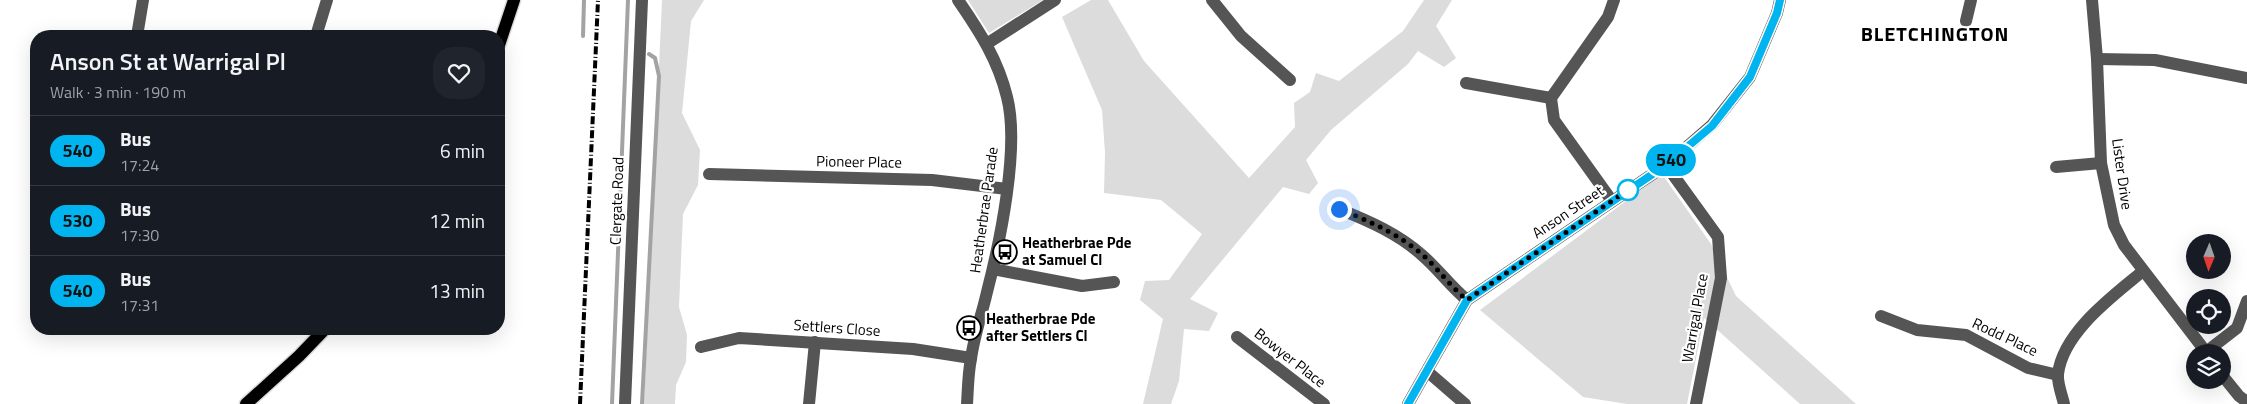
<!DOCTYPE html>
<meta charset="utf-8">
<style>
body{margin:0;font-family:"Titillium Web",sans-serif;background:#20242c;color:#f1f3f6;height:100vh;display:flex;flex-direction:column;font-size:19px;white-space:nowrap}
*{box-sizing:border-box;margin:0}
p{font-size:16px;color:#9ea1a6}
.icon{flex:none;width:28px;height:28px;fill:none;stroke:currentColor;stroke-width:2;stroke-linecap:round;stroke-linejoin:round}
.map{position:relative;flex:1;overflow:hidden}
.panel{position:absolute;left:30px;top:30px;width:475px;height:305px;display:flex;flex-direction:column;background:#171b24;border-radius:20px;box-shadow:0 5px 20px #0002}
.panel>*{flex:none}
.badge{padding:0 10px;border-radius:16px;font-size:18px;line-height:32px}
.needle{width:32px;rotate:182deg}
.fabs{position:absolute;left:2186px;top:234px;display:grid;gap:10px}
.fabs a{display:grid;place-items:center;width:45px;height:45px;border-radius:50%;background:#171b24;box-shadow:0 5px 20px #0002;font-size:25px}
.you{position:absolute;width:25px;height:25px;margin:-12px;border:4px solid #fff;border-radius:50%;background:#1a73e8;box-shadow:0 0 0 8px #1a73e833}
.map>.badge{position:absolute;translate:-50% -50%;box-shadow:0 0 0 2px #fff}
.round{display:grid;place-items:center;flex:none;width:52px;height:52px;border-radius:20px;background:#20242c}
.headline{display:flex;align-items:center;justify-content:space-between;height:85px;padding:0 20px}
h1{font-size:24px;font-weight:600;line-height:38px}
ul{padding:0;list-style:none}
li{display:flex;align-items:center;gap:15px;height:70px;padding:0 20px;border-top:1px solid #363941}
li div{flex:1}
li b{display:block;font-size:19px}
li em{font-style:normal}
li .badge{min-width:55px;font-weight:700;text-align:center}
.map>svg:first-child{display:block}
.green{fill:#dcdcdc}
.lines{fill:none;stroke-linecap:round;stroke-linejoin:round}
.stream{stroke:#a3a3a3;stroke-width:4}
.major-casing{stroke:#dbdbdb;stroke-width:15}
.minor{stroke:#555;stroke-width:12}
.major{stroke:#000;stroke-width:12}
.rail{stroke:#000;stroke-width:4;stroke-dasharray:8 2.5 1 2.5;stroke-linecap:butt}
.line-casing{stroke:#fff;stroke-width:11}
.line{stroke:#00b5ef;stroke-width:8}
.walk{stroke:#000;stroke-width:5;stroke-dasharray:0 9}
.stop-dot{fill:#fff;stroke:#00b5ef;stroke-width:2.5}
.labels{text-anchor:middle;stroke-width:4.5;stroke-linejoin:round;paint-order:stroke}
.street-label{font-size:15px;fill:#000;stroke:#fff}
.poi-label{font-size:15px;font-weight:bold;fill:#000;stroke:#fff;text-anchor:start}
.district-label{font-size:20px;font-weight:bold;letter-spacing:1px;fill:#000;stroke:#fff}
</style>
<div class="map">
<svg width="2247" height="404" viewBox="0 0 2247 404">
<rect width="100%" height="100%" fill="#fff"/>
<!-- green -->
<g class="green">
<path d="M 662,0 L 704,0 L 691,21 L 682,113 L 700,150 L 698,185 L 683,214 L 679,307 L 687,335 L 686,362 L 676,385 L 675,404 L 644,404 Z"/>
<path d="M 968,0 L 1043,0 L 989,33 Z"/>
<path d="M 1091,0 L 1108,0 L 1144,61 L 1249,178 L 1295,127 L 1294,103 L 1310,92 L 1316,73 L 1339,81 L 1403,31 L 1424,0 L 1452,0 L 1436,26 L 1456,58 L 1444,67 L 1418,51 L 1408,64 L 1331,130 L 1306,160 L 1318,183 L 1309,194 L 1283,187 L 1190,299 L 1218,313 L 1209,331 L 1184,329 L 1179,381 L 1171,404 L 1143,404 L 1163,319 L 1140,300 L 1145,281 L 1169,280 L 1202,234 L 1161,200 L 1104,193 L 1105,153 L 1102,110 L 1062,17 Z"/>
<path d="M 1662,174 L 1711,244 L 1736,296 L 1856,404 L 1800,404 L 1704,318 L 1687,404 L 1627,404 L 1583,397 L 1480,310 Z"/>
</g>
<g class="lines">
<!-- stream -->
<g class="stream">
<path d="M 583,36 L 584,0"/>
<path d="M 612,404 L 628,0"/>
<path d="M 642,404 L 659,76 L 655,58 L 649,54"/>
</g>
<!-- major casing -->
<g class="major-casing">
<g id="major">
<path d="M 499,45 L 514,0"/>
<path d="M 246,404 L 299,356 L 325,329"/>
</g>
</g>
<!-- minor -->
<g class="minor">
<path d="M 958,0 C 980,32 998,60 1007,97 C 1020,147 1000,242 987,292 C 982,314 974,336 971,359 C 968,373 968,389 967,404"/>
<path d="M 1212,0 L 1241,36 L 1290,80"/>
<path d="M 2092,0 L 2097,59 L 2101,163 L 2114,225 L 2124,245 L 2206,352"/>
<path d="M 1966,21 L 1971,0"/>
<path d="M 137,36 L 143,0"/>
<path d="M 316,36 L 327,0"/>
<path d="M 988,43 L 1055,0"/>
<path d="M 2097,59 L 2155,60 L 2247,78"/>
<path d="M 1466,83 L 1551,98"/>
<path d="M 1666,165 L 1718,237 L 1721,278 L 1696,404"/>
<path d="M 2056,167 L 2101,163"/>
<path d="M 709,174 L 932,180 L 1007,189"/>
<path d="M 1612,201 L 1554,120 L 1551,98 L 1608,17 L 1614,0"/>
<path d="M 1339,209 C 1369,221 1399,234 1423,256 C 1439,270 1451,287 1467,300"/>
<path d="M 993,269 L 1082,286 L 1114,282"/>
<path d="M 1881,316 L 1917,330 L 1966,335 L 2028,368 L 2058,375"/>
<path d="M 1237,337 L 1324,404"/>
<path d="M 701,347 L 739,338 L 913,349 L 971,358"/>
<path d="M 2206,352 L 2237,328 L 2247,301"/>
<path d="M 1428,372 L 1465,404"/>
<path d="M 2222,375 L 2239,396 L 2247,402"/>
<path d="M 625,404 L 642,0"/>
<path d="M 809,404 L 815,342"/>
<path d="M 1408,404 L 1467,300 L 1666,165 L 1712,125 L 1750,77 L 1777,13 L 1780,0"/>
<path d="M 2064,404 C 2062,395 2057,383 2058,374 C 2063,332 2113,296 2143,271"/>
</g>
<!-- major -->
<use href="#major" class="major"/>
<!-- rail -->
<path class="rail" d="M 580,404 L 598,0"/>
</g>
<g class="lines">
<!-- line casing -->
<g class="line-casing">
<path id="line" d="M 1408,404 L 1467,300 L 1666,165 L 1712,126 L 1750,77 L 1777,13 L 1780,0"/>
</g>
<!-- line -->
<use href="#line" class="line"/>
<!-- walk -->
<path class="walk" d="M 1339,209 C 1369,221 1399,234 1424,256 C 1439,270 1451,287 1467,300 L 1628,190"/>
</g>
<!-- icons -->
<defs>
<g id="bus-ring" transform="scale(1.25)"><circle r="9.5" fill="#fff" stroke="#000" stroke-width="1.5"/><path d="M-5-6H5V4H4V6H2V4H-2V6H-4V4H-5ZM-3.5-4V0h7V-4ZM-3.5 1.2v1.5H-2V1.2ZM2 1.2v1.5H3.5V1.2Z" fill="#000"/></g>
</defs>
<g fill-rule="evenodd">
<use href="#bus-ring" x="1005" y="252"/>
<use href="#bus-ring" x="969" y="328"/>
</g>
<!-- markers -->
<circle class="stop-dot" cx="1628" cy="190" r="10"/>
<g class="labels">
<!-- street labels -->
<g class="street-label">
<text transform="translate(859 162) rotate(1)" y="5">Pioneer Place</text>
<text transform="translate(2122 174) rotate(82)" y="5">Lister Drive</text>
<text transform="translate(617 201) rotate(-88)" y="5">Clergate Road</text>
<text transform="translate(984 210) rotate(-82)" y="5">Heatherbrae Parade</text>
<text transform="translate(1568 212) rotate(-34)" y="5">Anson Street</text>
<text transform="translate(1695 318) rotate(-80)" y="5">Warrigal Place</text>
<text transform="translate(837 328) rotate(4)" y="5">Settlers Close</text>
<text transform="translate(2005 337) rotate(25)" y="5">Rodd Place</text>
<text transform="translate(1290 358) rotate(38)" y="5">Bowyer Place</text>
</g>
<!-- poi labels -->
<g class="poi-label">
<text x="1022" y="248">Heatherbrae Pde<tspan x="1022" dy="17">at Samuel Cl</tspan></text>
<text x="986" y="324">Heatherbrae Pde<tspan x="986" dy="17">after Settlers Cl</tspan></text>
</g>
<!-- district labels -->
<g class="district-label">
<text x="1935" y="41">BLETCHINGTON</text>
</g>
</g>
</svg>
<div class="fabs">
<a><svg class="needle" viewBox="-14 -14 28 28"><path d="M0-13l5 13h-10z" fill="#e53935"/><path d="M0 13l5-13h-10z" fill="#9ea1a6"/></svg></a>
<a><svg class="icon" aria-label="locate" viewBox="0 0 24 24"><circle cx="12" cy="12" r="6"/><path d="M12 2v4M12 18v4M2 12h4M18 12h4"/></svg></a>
<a><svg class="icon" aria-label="layers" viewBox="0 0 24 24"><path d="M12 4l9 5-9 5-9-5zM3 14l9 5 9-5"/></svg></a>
</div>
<div class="you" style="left:1339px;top:209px"></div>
<b class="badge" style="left:1671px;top:160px;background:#00b5ef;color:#111">540</b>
<section class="panel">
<div class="headline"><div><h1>Anson St at Warrigal Pl</h1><p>Walk · 3 min · 190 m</p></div><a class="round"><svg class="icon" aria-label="heart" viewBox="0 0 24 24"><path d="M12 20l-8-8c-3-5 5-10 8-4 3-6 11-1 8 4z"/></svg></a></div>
<ul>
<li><span class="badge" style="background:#00b5ef;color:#111">540</span><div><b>Bus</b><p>17:24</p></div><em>6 min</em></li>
<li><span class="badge" style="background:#00b5ef;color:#111">530</span><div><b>Bus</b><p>17:30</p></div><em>12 min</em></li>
<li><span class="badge" style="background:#00b5ef;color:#111">540</span><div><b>Bus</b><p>17:31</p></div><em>13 min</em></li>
</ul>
</section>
</div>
